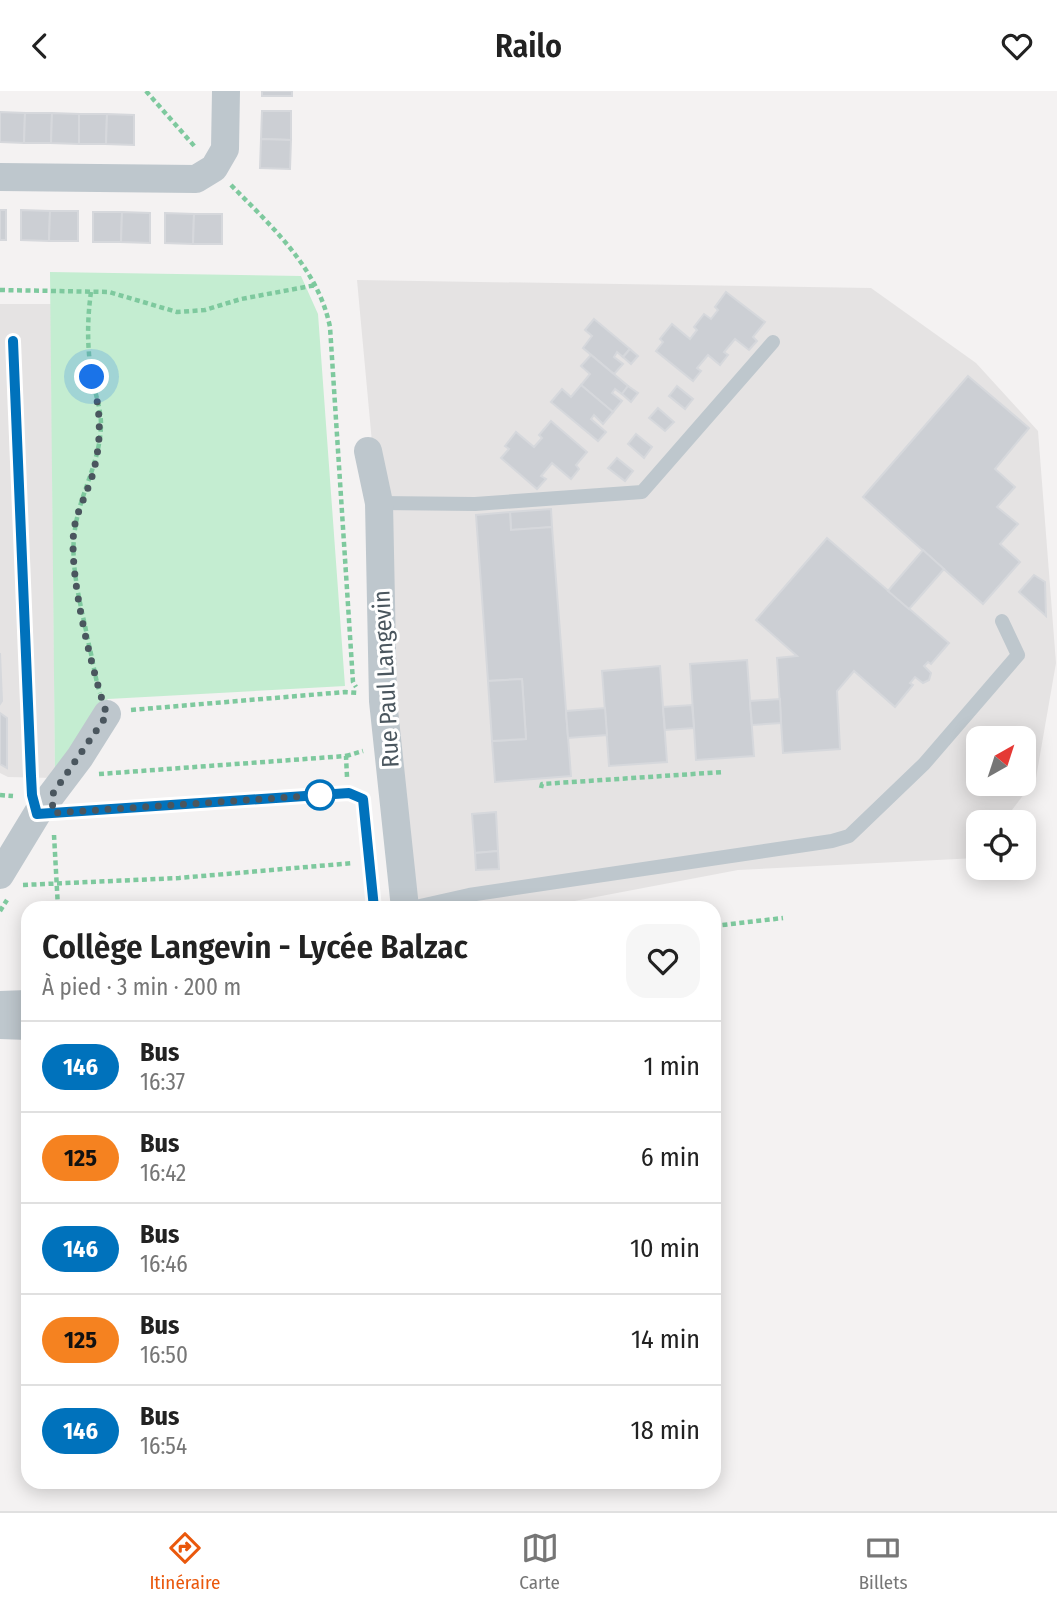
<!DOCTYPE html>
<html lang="fr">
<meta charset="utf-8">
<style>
body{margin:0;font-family:"Fira Sans Condensed",sans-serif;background:#f6f6f6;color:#222;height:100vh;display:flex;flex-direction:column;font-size:26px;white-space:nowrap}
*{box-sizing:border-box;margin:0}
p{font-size:23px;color:#767676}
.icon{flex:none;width:38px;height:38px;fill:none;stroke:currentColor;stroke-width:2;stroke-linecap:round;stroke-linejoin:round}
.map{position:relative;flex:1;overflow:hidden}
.panel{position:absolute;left:21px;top:810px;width:700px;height:588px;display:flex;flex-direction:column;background:#fff;border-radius:21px;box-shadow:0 4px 18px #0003}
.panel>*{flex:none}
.badge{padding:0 14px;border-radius:23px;font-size:24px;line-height:46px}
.needle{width:46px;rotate:39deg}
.controls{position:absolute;left:966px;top:635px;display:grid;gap:14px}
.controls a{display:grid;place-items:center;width:70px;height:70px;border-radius:14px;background:#fff;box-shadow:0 4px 18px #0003;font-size:35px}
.you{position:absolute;width:35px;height:35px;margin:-18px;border:5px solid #fff;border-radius:50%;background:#1a73e8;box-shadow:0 0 0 10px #1a73e833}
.map>.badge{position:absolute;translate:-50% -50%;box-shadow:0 0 0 4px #fff}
.round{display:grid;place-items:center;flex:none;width:74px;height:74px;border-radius:21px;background:#f6f6f6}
.head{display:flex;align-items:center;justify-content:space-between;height:119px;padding:0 21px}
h1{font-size:33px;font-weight:600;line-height:52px}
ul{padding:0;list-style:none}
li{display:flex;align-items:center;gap:21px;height:91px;padding:0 21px;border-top:2px solid #e0e0e0}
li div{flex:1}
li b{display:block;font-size:26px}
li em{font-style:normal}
li .badge{min-width:77px;font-weight:700;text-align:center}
header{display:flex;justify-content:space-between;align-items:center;height:91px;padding:0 21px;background:#fff;font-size:32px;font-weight:600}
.tab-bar{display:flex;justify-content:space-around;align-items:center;height:98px;border-top:2px solid #e0e0e0;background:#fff;font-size:19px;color:#767676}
.tab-bar a{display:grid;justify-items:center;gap:4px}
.tab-bar .on{color:#ea580c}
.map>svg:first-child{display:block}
.education{fill:#e5e3e3;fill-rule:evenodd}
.green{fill:#c4edd1}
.building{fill:#cccfd4;stroke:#d6d8dc;stroke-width:2}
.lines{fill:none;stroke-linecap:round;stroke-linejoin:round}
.path{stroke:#7ec99e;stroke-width:4.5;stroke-dasharray:5 3.5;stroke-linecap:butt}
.service{stroke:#bec7cd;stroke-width:14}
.minor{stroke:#bec7cd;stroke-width:28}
.line-casing{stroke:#fff;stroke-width:16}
.line{stroke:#0072bc;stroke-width:10}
.walk{stroke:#4a565e;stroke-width:7;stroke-dasharray:0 12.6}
.stop-dot{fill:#fff;stroke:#0072bc;stroke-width:3.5}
.labels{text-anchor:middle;stroke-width:6;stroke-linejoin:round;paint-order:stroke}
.street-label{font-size:24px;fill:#4a565e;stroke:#fff}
</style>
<header><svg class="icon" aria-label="back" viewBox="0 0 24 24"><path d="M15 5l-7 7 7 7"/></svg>Railo<svg class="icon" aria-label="heart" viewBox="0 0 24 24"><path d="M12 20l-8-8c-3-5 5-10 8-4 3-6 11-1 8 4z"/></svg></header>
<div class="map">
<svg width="1057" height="1420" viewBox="0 0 1057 1420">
<rect width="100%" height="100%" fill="#f4f2f2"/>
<!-- education -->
<g class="education">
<path d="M 357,189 L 871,197 L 976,272 L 1038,340 L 1056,572 L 1036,687 L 1003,731 L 978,732 L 977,767 L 738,779 L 538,817 L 415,817 ZM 978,648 L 1024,648 L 1024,693 L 978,693 Z"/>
<path d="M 0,213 L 51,213 L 55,687 L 8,686 L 0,682 Z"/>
</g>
<!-- green -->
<path class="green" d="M 50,181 L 301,185 L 318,223 L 345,595 L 108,608 L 99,616 L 55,687 Z"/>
<!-- building -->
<g class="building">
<rect x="262" y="0" width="30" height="5"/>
<path d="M 262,20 L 291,20 L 291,49 L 261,48 Z"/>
<path d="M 0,21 L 25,22 L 24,52 L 0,51 Z"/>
<path d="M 25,22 L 52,22 L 51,52 L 24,52 Z"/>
<path d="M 52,22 L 79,23 L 79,53 L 51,52 Z"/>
<path d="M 79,23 L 107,23 L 106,53 L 79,53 Z"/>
<path d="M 107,23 L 134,24 L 134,54 L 106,53 Z"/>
<path d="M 261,48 L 291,49 L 290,78 L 260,77 Z"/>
<rect x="0" y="119" width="6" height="30"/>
<path d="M 21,119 L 50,120 L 49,150 L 21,149 Z"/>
<path d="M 50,120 L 78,120 L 78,150 L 49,150 Z"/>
<path d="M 93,121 L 122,121 L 121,151 L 93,151 Z"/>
<path d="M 122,121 L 150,122 L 150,152 L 121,151 Z"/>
<path d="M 165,122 L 194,123 L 193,153 L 165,152 Z"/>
<path d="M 194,123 L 222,123 L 222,153 L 193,153 Z"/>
<path d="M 726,201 L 765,231 L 753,246 L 757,250 L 749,259 L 735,248 L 724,261 L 728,264 L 720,274 L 708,264 L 697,277 L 701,280 L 693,290 L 656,260 L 663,251 L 660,248 L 672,233 L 690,248 L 697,239 L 694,236 L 704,223 L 711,228 L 718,219 L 715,216 Z"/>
<path d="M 594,228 L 630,258 L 623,266 L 617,261 L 614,266 L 623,273 L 614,283 L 583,257 L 592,245 L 585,239 Z"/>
<path d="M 630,258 L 638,265 L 631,273 L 623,266 Z"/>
<path d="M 591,264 L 628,295 L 622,303 L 615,298 L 612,302 L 622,310 L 613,321 L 581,294 L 590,283 L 581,275 Z"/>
<path d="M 968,285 L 1029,337 L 995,378 L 1015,396 L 997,416 L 1018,433 L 1000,453 L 1020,471 L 983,513 L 863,406 Z"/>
<path d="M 581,294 L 613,321 L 603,333 L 594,324 L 591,328 L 606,341 L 598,350 L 551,311 L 562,298 L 571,306 Z"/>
<path d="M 628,295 L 638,302 L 631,311 L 622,303 Z"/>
<path d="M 677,295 L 693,308 L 685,318 L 669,305 Z"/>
<path d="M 658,317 L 674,331 L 665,340 L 649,327 Z"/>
<path d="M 551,330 L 587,361 L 576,374 L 579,378 L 571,388 L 552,372 L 541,385 L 546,388 L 537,398 L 501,367 L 509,358 L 505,355 L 516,341 L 534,356 L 542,347 L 539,344 Z"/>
<path d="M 636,343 L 652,356 L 644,367 L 628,353 Z"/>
<path d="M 617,367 L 633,380 L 625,390 L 608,377 Z"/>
<path d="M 551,418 L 552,436 L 511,439 L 510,421 Z"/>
<path d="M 510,421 L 511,439 L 552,436 L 571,685 L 495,691 L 492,650 L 526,648 L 522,588 L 488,590 L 476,424 Z"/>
<path d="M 827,447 L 949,552 L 931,573 L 928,571 L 924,575 L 931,582 L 929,589 L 923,592 L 915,586 L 910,592 L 913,594 L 895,616 L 854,580 L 837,600 L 840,658 L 783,662 L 777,567 L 797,565 L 756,529 Z"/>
<path d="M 923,459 L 944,478 L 909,518 L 888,500 Z"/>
<path d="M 1034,484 L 1045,491 L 1046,525 L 1019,501 Z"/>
<path d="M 0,562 L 2,610 L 0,613 Z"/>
<path d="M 747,569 L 754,665 L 696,669 L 690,573 Z"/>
<path d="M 660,575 L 667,671 L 609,675 L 602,580 Z"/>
<path d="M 522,588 L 526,648 L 492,650 L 488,590 Z"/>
<path d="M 780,608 L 781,632 L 752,634 L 750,610 Z"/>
<path d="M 692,614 L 694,637 L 665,639 L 663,616 Z"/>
<path d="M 605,617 L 607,644 L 568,647 L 566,620 Z"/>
<path d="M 0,622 L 7,627 L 7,677 L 0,673 Z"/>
<path d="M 496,721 L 498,760 L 475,762 L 472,723 Z"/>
<path d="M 498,760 L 499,778 L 476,779 L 475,762 Z"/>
</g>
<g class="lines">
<!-- path -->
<g class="path">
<path d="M 146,0 L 196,57"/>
<path d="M 231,94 C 272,136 318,177 330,236 L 353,591 L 356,596"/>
<path d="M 0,199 L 109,201 L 177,221 L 205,219 L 241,208 L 316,194"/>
<path d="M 91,201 C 87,229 87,258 92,286 C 95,303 101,317 101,334 C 100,372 80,402 75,438 C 69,475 82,518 89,554 C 93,570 95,587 100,602"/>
<path d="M 131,619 L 345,601 L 359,602"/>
<path d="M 346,665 L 363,660"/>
<path d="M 99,683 L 346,665 L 347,686"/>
<path d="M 541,697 L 542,693 L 723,681"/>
<path d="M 0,704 L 13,705"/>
<path d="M 54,744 L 58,817"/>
<path d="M 23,794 L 179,787 L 353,772"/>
<path d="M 0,820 L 7,809"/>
<path d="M 714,835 L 783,827"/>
</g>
<!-- service -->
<g class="service">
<path d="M 13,250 L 31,685 L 32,704 L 37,723 L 349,702 L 363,708 L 374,817"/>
<path d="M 379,412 L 475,413 L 642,401 L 773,251"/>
<path d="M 411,817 L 469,804 L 832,750 L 849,745 L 924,673 L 1018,564 L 1002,530"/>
</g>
<!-- minor -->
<g class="minor">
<path d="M 0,86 L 196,88 L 214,77 L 225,58 L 226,0"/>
<path d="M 368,360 L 379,412 L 383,610 L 405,817"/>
<path d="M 0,784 L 37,723 L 80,666 L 107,623"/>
<path d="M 0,914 L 28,913"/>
<path d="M 0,934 L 28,935"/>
</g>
</g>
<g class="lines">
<!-- line casing -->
<g class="line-casing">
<path id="line" d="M 13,250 L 31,685 L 32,704 L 37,723 L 349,702 L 363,708 L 374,817"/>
</g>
<!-- line -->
<use href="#line" class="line"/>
<!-- walk -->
<path class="walk" d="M 92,286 C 101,320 102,349 93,382 C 88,401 77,419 74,438 C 68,484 92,579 107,624 L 52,704 L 53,722 L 323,704 L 320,704"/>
</g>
<!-- markers -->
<circle class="stop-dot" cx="320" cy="704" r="14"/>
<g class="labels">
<!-- street labels -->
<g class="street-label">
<text transform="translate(386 588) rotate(-93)" y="8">Rue Paul Langevin</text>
</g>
</g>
</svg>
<div class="controls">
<a><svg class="needle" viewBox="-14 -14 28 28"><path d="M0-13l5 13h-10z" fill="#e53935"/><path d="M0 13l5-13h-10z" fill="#767676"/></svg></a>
<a><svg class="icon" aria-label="locate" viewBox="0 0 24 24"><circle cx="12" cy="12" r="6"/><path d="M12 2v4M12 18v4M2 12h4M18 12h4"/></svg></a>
</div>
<div class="you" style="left:92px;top:286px"></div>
<section class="panel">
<div class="head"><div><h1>Collège Langevin - Lycée Balzac</h1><p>À pied · 3 min · 200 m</p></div><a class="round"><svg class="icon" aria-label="heart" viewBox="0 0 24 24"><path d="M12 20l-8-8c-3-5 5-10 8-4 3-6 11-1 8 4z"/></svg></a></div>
<ul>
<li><span class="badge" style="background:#0072bc;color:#fff">146</span><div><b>Bus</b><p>16:37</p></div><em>1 min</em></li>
<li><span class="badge" style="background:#f58220;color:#111">125</span><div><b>Bus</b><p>16:42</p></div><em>6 min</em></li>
<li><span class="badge" style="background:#0072bc;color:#fff">146</span><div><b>Bus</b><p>16:46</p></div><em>10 min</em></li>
<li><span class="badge" style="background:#f58220;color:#111">125</span><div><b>Bus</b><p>16:50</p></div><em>14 min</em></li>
<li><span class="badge" style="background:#0072bc;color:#fff">146</span><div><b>Bus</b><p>16:54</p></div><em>18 min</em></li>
</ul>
</section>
</div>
<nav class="tab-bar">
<a class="on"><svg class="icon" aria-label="directions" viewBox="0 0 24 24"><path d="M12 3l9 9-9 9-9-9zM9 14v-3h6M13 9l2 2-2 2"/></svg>Itinéraire</a>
<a><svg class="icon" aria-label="map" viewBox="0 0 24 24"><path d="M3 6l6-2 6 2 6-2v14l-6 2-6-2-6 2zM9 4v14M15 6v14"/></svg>Carte</a>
<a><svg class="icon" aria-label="tickets" viewBox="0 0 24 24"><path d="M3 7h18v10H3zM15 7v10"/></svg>Billets</a>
</nav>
